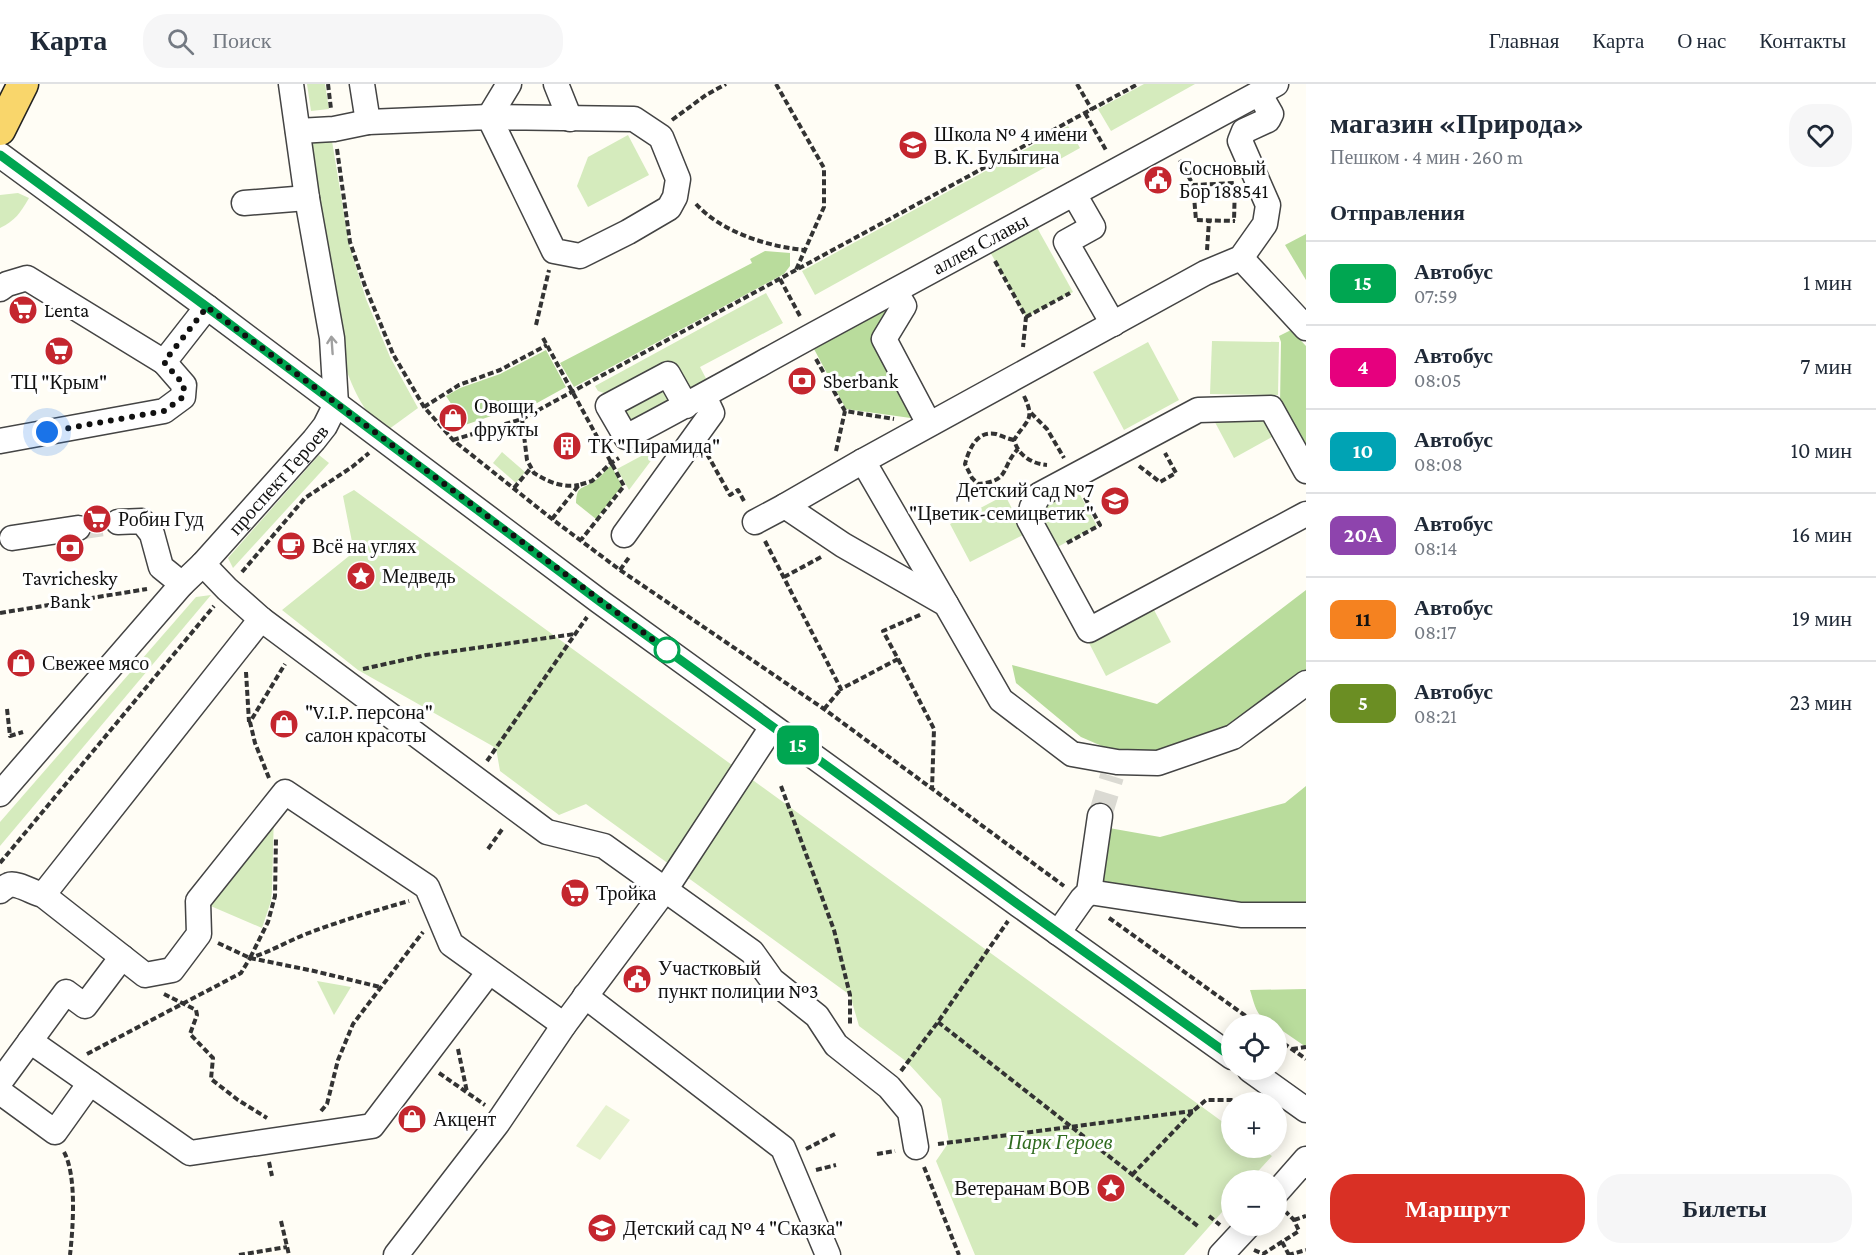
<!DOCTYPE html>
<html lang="ru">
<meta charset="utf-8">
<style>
body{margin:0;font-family:"Crimson Pro",serif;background:#f6f6f7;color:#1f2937;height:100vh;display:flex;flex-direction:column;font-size:22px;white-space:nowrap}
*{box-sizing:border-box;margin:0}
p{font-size:20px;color:#747a83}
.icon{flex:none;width:33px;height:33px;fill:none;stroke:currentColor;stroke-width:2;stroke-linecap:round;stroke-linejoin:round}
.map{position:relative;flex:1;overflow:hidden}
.side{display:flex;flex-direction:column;background:#fff;width:570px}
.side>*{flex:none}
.badge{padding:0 12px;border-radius:9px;font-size:21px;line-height:39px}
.tools{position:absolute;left:1221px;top:930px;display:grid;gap:12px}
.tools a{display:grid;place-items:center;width:66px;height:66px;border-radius:50%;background:#fff;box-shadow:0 3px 15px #0003;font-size:30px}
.you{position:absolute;width:30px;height:30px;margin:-15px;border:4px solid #fff;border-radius:50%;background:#1a73e8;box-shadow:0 0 0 9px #1a73e833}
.map>.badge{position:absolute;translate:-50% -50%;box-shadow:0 0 0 3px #fff}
h2{padding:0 24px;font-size:22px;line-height:54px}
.round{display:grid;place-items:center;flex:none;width:63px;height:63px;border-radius:24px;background:#f6f6f7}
.overview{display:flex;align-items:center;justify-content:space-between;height:102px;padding:0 24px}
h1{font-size:28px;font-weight:700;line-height:45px}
.cta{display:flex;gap:12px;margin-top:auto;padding:12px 24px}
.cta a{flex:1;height:69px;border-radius:24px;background:#d93025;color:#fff;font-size:24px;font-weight:700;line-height:69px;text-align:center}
.cta a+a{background:#f6f6f7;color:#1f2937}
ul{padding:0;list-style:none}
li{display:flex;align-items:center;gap:18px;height:84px;padding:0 24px;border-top:2px solid #e0e1e3}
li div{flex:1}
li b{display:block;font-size:22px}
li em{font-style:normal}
li .badge{min-width:66px;font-weight:700;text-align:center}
header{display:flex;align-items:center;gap:36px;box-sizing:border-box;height:84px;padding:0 30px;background:#fff;border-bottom:2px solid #e0e1e3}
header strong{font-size:28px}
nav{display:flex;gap:33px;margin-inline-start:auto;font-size:21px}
.search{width:420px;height:54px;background:#f6f6f7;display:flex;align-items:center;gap:15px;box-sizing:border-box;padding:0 21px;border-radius:24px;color:#747a83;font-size:22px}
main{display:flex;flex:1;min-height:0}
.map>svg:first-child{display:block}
.green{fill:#d5ebbd}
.forest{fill:#b9dc9c}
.pitch{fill:#e6f2cf}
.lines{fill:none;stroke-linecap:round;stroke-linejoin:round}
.minor-tunnel{stroke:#dbdad3;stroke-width:24;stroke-dasharray:24 12;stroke-linecap:butt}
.minor-casing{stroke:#444;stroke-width:27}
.major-casing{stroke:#222;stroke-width:33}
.path{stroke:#333;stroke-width:4;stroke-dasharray:6 3;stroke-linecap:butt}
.minor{stroke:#fff;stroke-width:24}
.major{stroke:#f9d66b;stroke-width:30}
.oneway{stroke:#a0a0a0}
.line-casing{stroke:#fff;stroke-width:14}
.line{stroke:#00a651;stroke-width:9}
.walk{stroke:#111;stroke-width:6;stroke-dasharray:0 10.8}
.stop-dot{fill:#fff;stroke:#00a651;stroke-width:3}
.labels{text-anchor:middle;stroke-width:6;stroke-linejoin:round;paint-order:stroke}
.poi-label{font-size:20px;fill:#111;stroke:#fff;text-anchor:start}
.street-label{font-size:20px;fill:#111;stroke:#fff}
.park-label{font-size:20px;font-style:italic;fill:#2f6b1f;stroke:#fff}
</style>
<header>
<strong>Карта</strong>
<div class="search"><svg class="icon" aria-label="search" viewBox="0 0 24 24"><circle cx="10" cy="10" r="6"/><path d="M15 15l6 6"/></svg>Поиск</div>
<nav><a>Главная</a><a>Карта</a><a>О нас</a><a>Контакты</a></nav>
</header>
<main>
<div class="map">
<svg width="1306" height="1171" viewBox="0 0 1306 1171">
<rect width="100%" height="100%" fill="#fffdf5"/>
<!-- green -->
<g class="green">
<path d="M 307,0 L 325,0 L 329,25 L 311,27 Z"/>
<path d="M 1144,0 L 1195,0 L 1111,47 L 1098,25 Z"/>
<path d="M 1068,42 L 1080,64 L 815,211 L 802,187 Z"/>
<path d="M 628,51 L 649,91 L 588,123 L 577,102 L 588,73 Z"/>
<path d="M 332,57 L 349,160 L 366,215 L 390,273 L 418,324 L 385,348 C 360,324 353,304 341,272 L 306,60 Z"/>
<path d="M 18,109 L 29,114 C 21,128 15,137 0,144 L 0,111 Z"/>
<path d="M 1035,140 L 1073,208 L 1026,233 L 989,166 Z"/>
<path d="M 766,209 L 783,239 L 700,283 L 711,304 L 687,317 L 669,284 L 607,310 L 598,307 L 595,302 Z"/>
<path d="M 1212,257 L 1279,258 L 1278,311 L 1210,310 Z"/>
<path d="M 1148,258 L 1179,316 L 1124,346 L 1093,288 Z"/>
<path d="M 662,308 L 668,311 L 670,317 L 636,341 L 625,337 L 624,324 Z"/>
<path d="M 1270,326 L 1281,348 L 1234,374 L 1209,327 Z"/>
<path d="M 658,363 L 659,366 L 629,406 L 617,385 Z"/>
<path d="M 502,368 L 525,388 L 516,399 L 493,379 Z"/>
<path d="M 319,371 L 329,379 L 233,484 L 228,474 Z"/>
<path d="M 1072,396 L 1097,442 L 1048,468 L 1034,423 Z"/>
<path d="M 354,406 L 1231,1044 L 1232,1064 L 1260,1064 L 1272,1072 L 1250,1096 L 1232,1096 L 1231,1118 L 1184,1171 L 975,1171 L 936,1077 L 949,1058 L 941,1015 L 907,978 L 859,942 L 850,911 L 586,720 L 559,731 L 500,687 L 496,664 L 358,586 L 282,526 L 354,468 L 343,412 Z"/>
<path d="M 1005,411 L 1025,450 L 970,478 L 950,440 Z"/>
<path d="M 211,511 L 0,762 L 0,738 L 196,513 Z"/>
<path d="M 1154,526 L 1171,558 L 1106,592 L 1089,559 Z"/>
<path d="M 274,728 L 272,806 L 271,817 L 262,844 L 206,820 Z"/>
<path d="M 317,897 L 351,903 L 334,931 Z"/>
</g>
<!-- forest -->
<g class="forest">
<path d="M 1306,150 L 1306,196 L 1285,161 Z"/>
<path d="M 765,167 L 790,169 L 790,182 L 784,190 L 574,303 L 560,279 L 752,179 L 750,175 Z"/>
<path d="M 899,218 L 882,255 L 925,336 L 846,325 L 814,265 Z"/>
<path d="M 1291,246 L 1306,262 L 1306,369 L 1280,320 L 1281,258 L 1279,252 Z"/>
<path d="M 546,266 L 566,303 L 537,319 L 517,323 L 465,341 L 446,312 L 460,304 L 500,290 Z"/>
<path d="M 611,381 L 622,402 L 596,435 L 576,419 C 577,402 580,406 593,398 C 600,394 605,387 611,381 Z"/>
<path d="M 1306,506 L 1306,590 L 1229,646 L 1155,672 L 1118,669 L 1081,653 L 1016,599 L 1012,581 L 1157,620 Z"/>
<path d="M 1306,702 L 1306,821 L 1242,823 L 1098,803 L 1109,744 L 1160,753 L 1285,719 Z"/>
<path d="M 1306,905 L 1306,963 L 1277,943 L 1276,940 C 1257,937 1255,922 1250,906 Z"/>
</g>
<!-- pitch -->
<path class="pitch" d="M 606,1021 L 630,1036 L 600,1076 L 576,1062 Z"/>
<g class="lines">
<!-- minor-tunnel -->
<g class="minor-tunnel">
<path d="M 78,444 L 118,438"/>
<path d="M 1100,732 L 1112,692"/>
</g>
<!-- minor casing -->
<g class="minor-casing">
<g id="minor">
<path d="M 362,0 L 368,38"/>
<path d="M 556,0 L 570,35"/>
<path d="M 489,33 L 509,0"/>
<path d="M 298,47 L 334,45 L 368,38 L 489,33 L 634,35 L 661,53 L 678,95 L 675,113 L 669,124 L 628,148 L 580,172 L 554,167 L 489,33"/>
<path d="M 0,71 L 207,223 L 599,517 L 1019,821 L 1232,973"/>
<path d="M 1074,110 L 1093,143 L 1066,158 L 1113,240"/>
<path d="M 244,119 L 307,114"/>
<path d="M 1241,174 L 1306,244"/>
<path d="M 0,205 L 7,200 L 27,194 L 164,278"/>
<path d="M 895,207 L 904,222 L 884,255 L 929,340"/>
<path id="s1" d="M 686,322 L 668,290 L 608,322 L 626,353 C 689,320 751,285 813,251 C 967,167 1121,83 1276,0"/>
<path d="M 0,357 L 164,327 L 183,313 L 184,301 L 164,278 L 207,223"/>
<path d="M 1306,387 L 1271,324 L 1198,326 L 1039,411 L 1032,423 L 1029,436 L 1089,546 L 1306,430"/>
<path d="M 785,422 L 863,377"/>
<path d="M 118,438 L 142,437 L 152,450 L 161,483 L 182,500"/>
<path d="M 755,438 L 785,422 L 843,461 L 946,520 L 1001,616 L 1072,670 L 1117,678 L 1158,679 L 1233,653 L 1306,599"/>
<path d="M 624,451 L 712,329 L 704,312"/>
<path d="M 12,454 L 78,444"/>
<path d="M 203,480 L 227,505 L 261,535 L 547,748 L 604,762 L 752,868 L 772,896 L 817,932 L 836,961 L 889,1003 L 910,1028 L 916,1063"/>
<path d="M 946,520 L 863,377 L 1205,189 L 1241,174 L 1265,140 L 1268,121 L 1240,57 L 1244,47 L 1268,36 L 1271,30 L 1259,9"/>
<path id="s2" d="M 0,710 L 182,500 L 203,480 L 314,356 L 325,342 L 336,320 L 332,254 L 307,114 L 291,0"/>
<path d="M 0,807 C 1,806 8,801 9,801 C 16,798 34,809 43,811 L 145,891 L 172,886 L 199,850 L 198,817 L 285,708 L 427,803 L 451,860 L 564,941"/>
<path d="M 1089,808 L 1241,831 L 1306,831"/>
<path d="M 43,811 L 261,535"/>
<path d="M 1058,849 L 1082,815 L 1089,808 L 1100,732"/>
<path d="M 585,912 L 783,1064 L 828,1171"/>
<path d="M 30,957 L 90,999"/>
<path d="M 1250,986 L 1306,1026"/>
<path d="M 0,998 L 66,908 L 85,922 L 122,873"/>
<path d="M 0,1008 L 55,1048 L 90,999 L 190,1069 L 372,1042 L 489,888"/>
<path d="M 1276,1109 L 1306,1075"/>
<path d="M 396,1171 L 497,1040 L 564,941 L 665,806 L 772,643"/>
<path d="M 1221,1171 L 1248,1142"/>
</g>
</g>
<!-- major casing -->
<g class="major-casing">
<path id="major" d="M 0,46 L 23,0"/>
</g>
<!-- path -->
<g class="path">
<path d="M 328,0 L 331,25"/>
<path d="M 776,0 L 824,84 L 824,123 L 796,186"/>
<path d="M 1077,0 L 1092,26"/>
<path d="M 1085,29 L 1107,68"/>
<path d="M 672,36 L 706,11 L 726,0"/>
<path d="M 337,65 L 350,158 L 365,202 L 393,270 L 424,323 L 453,356 L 552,435 L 620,486 L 824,625 L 1064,802"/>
<path d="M 1180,76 L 1193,101 L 1235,99 L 1234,137"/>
<path d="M 1193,101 L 1196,136 L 1235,137"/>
<path d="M 696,120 C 721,148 769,163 805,166"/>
<path d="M 1207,166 L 1209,137"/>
<path d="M 995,177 L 1026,233 L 1023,263"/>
<path d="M 780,195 L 801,234"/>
<path d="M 1026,233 L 1070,209"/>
<path d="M 536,241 L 549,186"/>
<path d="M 543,254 L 624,402 L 581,456"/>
<path d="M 816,275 L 845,327 L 894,335"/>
<path d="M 1024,312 C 1036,337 1026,336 1014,356 C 1018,371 1032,380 1047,381"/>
<path d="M 424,323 L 459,301 L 500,286 L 547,261"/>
<path d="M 1031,329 L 1047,345 L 1064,374"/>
<path d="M 522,335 L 527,376 L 534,389 C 548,398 563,404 579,401"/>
<path d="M 453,356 L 522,335 L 1138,0"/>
<path d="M 1014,356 C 1008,355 1002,352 996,350 C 977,346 969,365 965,380 L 972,394 L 978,400 C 1011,397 1000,384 1018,365"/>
<path d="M 836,367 L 845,327"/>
<path d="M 707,370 L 730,411 L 738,406 L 745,419"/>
<path d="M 1139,382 L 1160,398 L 1176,389 L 1165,369"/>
<path d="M 514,404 L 530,385"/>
<path d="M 552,435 L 579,401 L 592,397 L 611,379 L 619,374"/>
<path d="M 765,457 L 841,605 L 898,575 L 883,547 L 922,530"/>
<path d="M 1067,459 L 1100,441 L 1084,412"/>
<path d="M 620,486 L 630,472"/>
<path d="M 242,488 L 305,414 L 352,383 L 369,369"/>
<path d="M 784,493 L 823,472"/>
<path d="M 0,529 L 147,505"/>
<path d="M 898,575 L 934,645 L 932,705"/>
<path d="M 363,585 L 426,571 L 575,550"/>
<path d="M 246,588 L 249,638"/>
<path d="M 7,625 L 10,652 L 23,648"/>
<path d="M 824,625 L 841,605"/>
<path d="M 487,677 L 587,533"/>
<path d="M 269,694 L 255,659 L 250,638 L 285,580"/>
<path d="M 781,702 L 834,846 L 850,911 L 850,941"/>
<path d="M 488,765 L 503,744"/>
<path d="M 0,779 L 214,522"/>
<path d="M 1109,834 L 1257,940"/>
<path d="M 218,859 L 250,874 L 268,838 L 275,812 L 276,754"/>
<path d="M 250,874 L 314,887 L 380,903"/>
<path d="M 164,910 L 196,926 L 197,931 L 190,950 L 213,974 L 211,995 L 238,1016 L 267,1034"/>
<path d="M 938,938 L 1199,1143"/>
<path d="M 1276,954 L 1306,975"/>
<path d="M 458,965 L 467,1008"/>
<path d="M 1292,965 L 1306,963"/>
<path d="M 87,970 L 241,889 L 250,874 C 270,868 286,858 306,850 C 340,837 374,827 409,817"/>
<path d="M 901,987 L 938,938 L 1008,837"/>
<path d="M 439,989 L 485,1021"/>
<path d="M 321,1027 L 327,1020 L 338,976 L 353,940 L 423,848"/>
<path d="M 938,1060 L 1193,1027"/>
<path d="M 806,1065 L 835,1050"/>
<path d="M 64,1068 C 77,1092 73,1144 70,1171"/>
<path d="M 877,1070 L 895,1067"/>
<path d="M 269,1078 L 272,1092"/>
<path d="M 924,1083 L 959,1171"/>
<path d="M 816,1086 L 836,1081"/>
<path d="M 1132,1091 L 1193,1027 L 1206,1016 L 1253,1016"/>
<path d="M 1209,1132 L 1220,1141"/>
<path d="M 1294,1136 L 1306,1132"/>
<path d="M 281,1137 L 289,1171"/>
<path d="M 1282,1158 L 1289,1171"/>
<path d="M 1254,1166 L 1263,1170 L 1299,1147 L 1294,1136 L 1286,1128"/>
<path d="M 239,1171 L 287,1163"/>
<path d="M 1288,1171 L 1306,1166"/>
</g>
<!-- minor -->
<use href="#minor" class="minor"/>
<!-- major -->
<use href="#major" class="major"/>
</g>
<!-- one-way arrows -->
<defs><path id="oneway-shaft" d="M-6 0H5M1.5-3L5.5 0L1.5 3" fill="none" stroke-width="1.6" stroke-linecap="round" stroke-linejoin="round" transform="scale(1.5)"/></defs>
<use class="oneway" href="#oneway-shaft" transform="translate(332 261) rotate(-94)"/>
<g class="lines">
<!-- line casing -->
<g class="line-casing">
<path id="line" d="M 0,71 L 207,223 L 599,517 L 1019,821 L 1232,973"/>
</g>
<!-- line -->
<use href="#line" class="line"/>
<!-- walk -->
<path class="walk" d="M 47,348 L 164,327 L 183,313 L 184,301 L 164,278 L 207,223 L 667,566"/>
</g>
<!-- icons -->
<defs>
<g id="school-disc" transform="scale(1.5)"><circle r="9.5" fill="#c4262e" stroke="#fff"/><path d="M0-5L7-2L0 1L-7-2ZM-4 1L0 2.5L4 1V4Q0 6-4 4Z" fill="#fff"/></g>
<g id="civic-disc" transform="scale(1.5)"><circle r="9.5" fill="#c4262e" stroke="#fff"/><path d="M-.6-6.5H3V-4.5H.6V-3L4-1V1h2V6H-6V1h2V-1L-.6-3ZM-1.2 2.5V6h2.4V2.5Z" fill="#fff"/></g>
<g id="supermarket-disc" transform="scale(1.5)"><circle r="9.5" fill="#c4262e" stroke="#fff"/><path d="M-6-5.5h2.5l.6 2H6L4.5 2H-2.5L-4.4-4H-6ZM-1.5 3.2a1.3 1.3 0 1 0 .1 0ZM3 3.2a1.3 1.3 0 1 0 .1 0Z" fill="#fff"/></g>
<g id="bank-disc" transform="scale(1.5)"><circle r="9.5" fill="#c4262e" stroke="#fff"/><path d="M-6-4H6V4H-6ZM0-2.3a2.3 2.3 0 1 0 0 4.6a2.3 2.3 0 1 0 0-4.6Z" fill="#fff"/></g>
<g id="shop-disc" transform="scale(1.5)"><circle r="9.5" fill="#c4262e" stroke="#fff"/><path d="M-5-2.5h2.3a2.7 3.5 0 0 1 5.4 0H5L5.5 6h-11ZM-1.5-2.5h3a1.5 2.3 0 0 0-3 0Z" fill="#fff"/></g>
<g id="building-disc" transform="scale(1.5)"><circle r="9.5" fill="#c4262e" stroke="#fff"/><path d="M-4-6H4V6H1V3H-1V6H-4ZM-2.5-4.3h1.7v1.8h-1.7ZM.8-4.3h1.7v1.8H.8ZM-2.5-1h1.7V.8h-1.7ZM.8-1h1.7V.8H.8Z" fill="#fff"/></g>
<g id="cafe-disc" transform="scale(1.5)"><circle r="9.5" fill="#c4262e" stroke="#fff"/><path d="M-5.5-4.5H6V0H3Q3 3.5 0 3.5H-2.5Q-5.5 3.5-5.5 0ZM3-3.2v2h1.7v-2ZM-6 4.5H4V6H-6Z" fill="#fff"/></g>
<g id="sight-disc" transform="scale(1.5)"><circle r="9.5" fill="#c4262e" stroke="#fff"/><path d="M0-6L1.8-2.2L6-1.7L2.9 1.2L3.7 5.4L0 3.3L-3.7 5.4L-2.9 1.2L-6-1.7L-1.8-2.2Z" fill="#fff"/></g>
</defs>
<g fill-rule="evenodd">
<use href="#school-disc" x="913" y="61"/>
<use href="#civic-disc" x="1158" y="96"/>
<use href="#supermarket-disc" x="23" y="226"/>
<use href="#supermarket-disc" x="59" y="267"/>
<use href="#bank-disc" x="802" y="297"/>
<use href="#shop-disc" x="453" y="334"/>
<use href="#building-disc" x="567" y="362"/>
<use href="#school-disc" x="1115" y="417"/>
<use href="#supermarket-disc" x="97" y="435"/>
<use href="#cafe-disc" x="291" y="462"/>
<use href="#bank-disc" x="70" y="464"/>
<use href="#sight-disc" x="361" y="492"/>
<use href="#shop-disc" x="21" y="579"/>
<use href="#shop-disc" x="284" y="640"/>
<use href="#supermarket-disc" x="575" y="809"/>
<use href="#civic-disc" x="637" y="895"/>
<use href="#shop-disc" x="412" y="1035"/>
<use href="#sight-disc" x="1111" y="1104"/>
<use href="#school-disc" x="602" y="1144"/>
</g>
<!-- markers -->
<circle class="stop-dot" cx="667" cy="566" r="12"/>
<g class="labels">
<!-- poi labels -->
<g class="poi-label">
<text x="934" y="57">Школа № 4 имени<tspan x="934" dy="23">В. К. Булыгина</tspan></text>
<text x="1179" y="91">Сосновый<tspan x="1179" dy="23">Бор 188541</tspan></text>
<text x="44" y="233">Lenta</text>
<text x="823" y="304">Sberbank</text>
<text x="59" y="305" text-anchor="middle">ТЦ "Крым"</text>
<text x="474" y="329">Овощи,<tspan x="474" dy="23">фрукты</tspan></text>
<text x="588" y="369">ТК "Пирамида"</text>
<text x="1094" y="413" text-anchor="end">Детский сад №7<tspan x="1094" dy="23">"Цветик-семицветик"</tspan></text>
<text x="118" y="442">Робин Гуд</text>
<text x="312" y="469">Всё на углях</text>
<text x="382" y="499">Медведь</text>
<text x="70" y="501" text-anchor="middle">Tavrichesky<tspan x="70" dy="23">Bank</tspan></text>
<text x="42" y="586">Свежее мясо</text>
<text x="305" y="635">"V.I.P. персона"<tspan x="305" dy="23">cалон красоты</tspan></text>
<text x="596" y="816">Тройка</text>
<text x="658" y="891">Участковый<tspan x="658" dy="23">пункт полиции №3</tspan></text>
<text x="433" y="1042">Акцент</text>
<text x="1090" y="1111" text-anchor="end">Ветеранам ВОВ</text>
<text x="623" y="1151">Детский сад № 4 "Сказка"</text>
</g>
<!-- street labels -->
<g class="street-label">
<text dy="7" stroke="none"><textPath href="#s1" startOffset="544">аллея Славы</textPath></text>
<text dy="7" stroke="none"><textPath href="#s2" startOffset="420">проспект Героев</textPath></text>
</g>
<!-- park labels -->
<g class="park-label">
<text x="1060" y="1065">Парк Героев</text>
</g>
</g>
</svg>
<div class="tools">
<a><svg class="icon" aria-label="locate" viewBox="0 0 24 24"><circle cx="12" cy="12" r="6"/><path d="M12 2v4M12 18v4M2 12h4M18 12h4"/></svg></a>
<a>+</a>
<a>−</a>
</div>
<div class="you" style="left:47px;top:348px"></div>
<b class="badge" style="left:798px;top:661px;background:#00a651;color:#fff">15</b>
</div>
<section class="side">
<div class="overview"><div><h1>магазин «Природа»</h1><p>Пешком · 4 мин · 260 m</p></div><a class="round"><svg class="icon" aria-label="heart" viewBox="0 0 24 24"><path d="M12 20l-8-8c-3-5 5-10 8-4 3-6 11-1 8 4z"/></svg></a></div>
<h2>Отправления</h2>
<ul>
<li><span class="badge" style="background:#00a651;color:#fff">15</span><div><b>Автобус</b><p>07:59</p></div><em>1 мин</em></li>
<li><span class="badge" style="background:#e6007e;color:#fff">4</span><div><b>Автобус</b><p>08:05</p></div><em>7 мин</em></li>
<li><span class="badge" style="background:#00a3b4;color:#fff">10</span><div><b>Автобус</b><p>08:08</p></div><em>10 мин</em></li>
<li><span class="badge" style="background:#8e44ad;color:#fff">20А</span><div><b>Автобус</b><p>08:14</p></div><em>16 мин</em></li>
<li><span class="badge" style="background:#f58220;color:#111">11</span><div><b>Автобус</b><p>08:17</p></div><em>19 мин</em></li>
<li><span class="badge" style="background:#6b8e23;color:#fff">5</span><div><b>Автобус</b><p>08:21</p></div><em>23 мин</em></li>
</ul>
<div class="cta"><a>Маршрут</a><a>Билеты</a></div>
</section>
</main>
